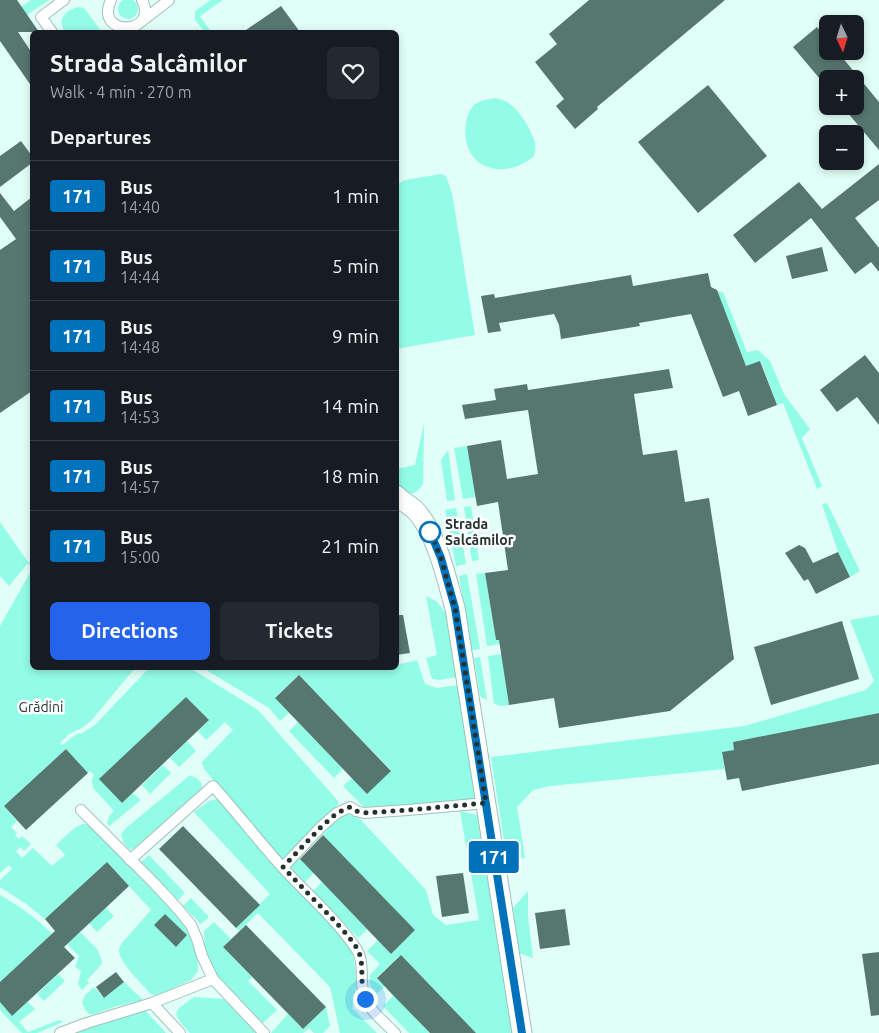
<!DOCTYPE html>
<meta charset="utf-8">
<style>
body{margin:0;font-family:Ubuntu,sans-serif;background:#242831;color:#f1f3f6;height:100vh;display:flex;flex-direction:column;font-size:19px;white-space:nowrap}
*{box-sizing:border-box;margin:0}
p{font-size:16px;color:#9ea1a6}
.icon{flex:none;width:28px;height:28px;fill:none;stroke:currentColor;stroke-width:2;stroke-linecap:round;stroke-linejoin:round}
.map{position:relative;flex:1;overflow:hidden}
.drawer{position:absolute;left:30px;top:30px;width:369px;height:640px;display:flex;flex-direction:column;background:#171b24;border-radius:8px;box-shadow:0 2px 8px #0003}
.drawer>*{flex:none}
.badge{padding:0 10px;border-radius:4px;font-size:18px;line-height:32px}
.needle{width:32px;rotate:176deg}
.buttons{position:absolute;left:819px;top:15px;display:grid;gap:10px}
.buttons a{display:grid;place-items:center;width:45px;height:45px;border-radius:8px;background:#171b24;box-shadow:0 2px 8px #0003;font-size:25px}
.you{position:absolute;width:25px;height:25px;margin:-12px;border:4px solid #fff;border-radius:50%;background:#1a73e8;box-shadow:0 0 0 8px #1a73e833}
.map>.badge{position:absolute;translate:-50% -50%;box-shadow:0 0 0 2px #fff}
h2{padding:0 20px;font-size:19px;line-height:45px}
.round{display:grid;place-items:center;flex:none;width:52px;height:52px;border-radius:8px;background:#242831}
.head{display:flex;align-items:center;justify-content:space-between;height:85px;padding:0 20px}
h1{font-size:24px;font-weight:700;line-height:38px}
.primary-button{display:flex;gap:10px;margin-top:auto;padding:10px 20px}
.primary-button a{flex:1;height:58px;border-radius:8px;background:#2563eb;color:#fff;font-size:20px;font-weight:700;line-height:58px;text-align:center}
.primary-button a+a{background:#242831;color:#f1f3f6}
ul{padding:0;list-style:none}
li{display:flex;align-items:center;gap:15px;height:70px;padding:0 20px;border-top:1px solid #363941}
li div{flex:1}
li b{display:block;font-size:19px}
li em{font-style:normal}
li .badge{min-width:55px;font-weight:700;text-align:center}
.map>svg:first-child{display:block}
.green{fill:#92fce7}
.building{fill:#567770}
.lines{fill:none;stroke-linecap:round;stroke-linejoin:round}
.service-casing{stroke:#9dc1b9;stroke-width:12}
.minor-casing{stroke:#9dc1b9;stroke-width:21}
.service{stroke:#fff;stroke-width:10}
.minor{stroke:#fff;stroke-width:19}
.line-casing{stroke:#fff;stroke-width:11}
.line{stroke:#0072bc;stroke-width:8}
.walk{stroke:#23322f;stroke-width:5;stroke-dasharray:0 9}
.stop-dot{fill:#fff;stroke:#0072bc;stroke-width:2.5}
.labels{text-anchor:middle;stroke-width:5;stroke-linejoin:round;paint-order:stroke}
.stop-label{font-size:14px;font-weight:bold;fill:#23322f;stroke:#fff;text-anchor:start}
.park-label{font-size:14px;fill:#1b312c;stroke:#fff}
</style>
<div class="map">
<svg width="879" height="1033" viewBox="0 0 879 1033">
<rect width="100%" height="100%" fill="#e1fff8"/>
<!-- green -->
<g class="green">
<circle cx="128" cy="9" r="10"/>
<path d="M 31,0 L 49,0 L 27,15 L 21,7 Z"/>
<path d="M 211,0 L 223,0 L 200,16 L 211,32 L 205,32 L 195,20 L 195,11 Z"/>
<path d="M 79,7 L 84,8 L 102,32 L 65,32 C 56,20 66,9 79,7 Z"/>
<path d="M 496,98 C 502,100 507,101 511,105 C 520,111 533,133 535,143 C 536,147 535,152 534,156 C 502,183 459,167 466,122 C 467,117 470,109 474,105 C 481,100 489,99 496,98 Z"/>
<path d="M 441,174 L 446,176 L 452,193 L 475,335 L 396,349 L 396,185 L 405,180 Z"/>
<path d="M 717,291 L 723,292 L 747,352 L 758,350 L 770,361 L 784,394 L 810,429 L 802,438 L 822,486 L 817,489 L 783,403 L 777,405 L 761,361 L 746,366 Z"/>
<path d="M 424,423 L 423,484 C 419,490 416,493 409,494 C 397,486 396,483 396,469 L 415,465 Z"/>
<path d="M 467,446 L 476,497 L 463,499 L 454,448 Z"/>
<path d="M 448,450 L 455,500 L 447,501 L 441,460 Z"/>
<path d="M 827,503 L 860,571 L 850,577 L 838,552 L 822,504 Z"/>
<path d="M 471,506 L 479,560 L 472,561 L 464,507 Z"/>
<path d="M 456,508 L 466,564 L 456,566 L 445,510 Z"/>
<path d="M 0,522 L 28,562 L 32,561 L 32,568 L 28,563 L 9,586 L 0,576 Z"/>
<path d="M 32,569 L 32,668 L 135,668 L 91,721 L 82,728 L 69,734 L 60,743 L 63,745 L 71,738 L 77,734 L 82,733 L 95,725 L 149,668 L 190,668 L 258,710 L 338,801 L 338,804 L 327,816 L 282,860 L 204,769 L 202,762 L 233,730 L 225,722 L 206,740 L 198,731 L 209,720 L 186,697 L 100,779 L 122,803 L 133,793 L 141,800 L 109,826 L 107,823 L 109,816 L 114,811 L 93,788 L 92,780 L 94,775 L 90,771 L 88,773 L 66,749 L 4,806 L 17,821 L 11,827 L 17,833 L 15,835 L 19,839 L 22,836 L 31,844 L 24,851 L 21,847 L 16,851 L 22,858 L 33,848 L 52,866 L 65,855 L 56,845 C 62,840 76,824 84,824 C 86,824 91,826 92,827 L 187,926 L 197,948 L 198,971 L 191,980 L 159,995 L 152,995 L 148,991 C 141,983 122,964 120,955 C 118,950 119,947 122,943 L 151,910 L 107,862 L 45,919 L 25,903 L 0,887 L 0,880 L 12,869 L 9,865 L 0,873 L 0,626 Z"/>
<path d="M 485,573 L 496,640 L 499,640 L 500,644 L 487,646 L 476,574 Z"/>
<path d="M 467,574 L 480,649 L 472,650 L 459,576 Z"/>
<path d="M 426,596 L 437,602 L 447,615 L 457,677 L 440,680 L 432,679 L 426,658 L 437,655 Z"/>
<path d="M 879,615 L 879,713 L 733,742 L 734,750 L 722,753 L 725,769 L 550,786 L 533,790 L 517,807 L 525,858 L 516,859 L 506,854 L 491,757 L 745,726 L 866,690 L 874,681 L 850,620 Z"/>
<path d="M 502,654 L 509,705 L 501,706 L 494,704 L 488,656 Z"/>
<path d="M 480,657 L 487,700 L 480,696 L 474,658 Z"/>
<path d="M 417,660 L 425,684 L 437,688 L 459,685 L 477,800 L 364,807 L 343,786 L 352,778 L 391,770 L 299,675 L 275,697 L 289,713 L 280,721 L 269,708 L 203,668 L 373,668 L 376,670 L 385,668 L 396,668 L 396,665 Z"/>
<path d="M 298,722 L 343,769 L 334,778 L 289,731 Z"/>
<path d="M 187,741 L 196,751 L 179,767 L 170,758 Z"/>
<path d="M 163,765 L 171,773 L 150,794 L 142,785 Z"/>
<path d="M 189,776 C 196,776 204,782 201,790 L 133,849 L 129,849 L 123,842 L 121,834 L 126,828 Z"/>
<path d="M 217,799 L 254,841 L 344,937 C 346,940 349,944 350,947 C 357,963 358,992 352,1008 L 377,1033 L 340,1033 L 330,987 L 258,913 L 239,931 L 236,928 L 270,894 L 194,812 L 209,801 Z"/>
<path d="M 460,811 L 480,816 L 513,1033 L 476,1033 L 401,955 L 377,977 L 385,986 L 376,995 C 370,989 369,983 370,975 L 380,964 L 367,951 L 378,940 L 391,954 L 415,930 L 323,835 C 334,822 343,806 361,820 L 426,890 L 433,915 L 446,925 L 479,920 Z"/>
<path d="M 149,855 L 185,893 L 178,900 L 141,862 Z"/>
<path d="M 299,858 L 314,873 L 305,882 L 290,867 Z"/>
<path d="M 322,882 L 368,929 L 358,938 L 313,891 Z"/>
<path d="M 528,891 L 528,915 L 533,958 L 519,953 L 513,908 Z"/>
<path d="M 0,895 C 19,906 37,918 52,934 L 0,982 Z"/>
<path d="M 191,898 L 209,917 L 201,924 L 183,906 Z"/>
<path d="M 106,908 L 114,916 L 97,932 L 89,923 Z"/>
<path d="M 214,922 L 231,939 L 223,947 L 252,977 L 248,981 L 277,1010 L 263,1023 L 216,974 L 205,952 L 204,931 Z"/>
<path d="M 80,932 L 97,949 L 102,961 L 101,965 L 87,980 L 89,983 L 82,990 L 78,984 L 81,971 L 75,967 L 79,956 L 67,944 Z"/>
<path d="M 58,974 L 65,981 L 44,1001 L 37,994 Z"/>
<path d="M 124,982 L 143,1000 L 114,1007 L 94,1014 L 89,1014 L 86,1011 L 82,1002 L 85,995 L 94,987 L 104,998 Z"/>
<path d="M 394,995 L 430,1033 L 409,1033 L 383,1006 Z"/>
<path d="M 194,997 L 224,999 L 256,1033 L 190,1033 L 180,1022 L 176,1014 L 179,1008 Z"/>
<path d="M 0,1002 L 12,1016 L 28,1002 L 35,1009 L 19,1022 L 28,1032 L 59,1020 L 63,1022 L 37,1033 L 22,1033 L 0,1010 Z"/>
<path d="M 326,1007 L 330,1026 L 323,1033 L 314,1033 L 309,1028 L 303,1033 L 271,1033 L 288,1014 L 303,1029 Z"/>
<path d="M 143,1008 L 166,1033 L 71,1033 Z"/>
</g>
<!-- building -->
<g class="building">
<path d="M 0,0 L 17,0 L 39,32 L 18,32 L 32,53 L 32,87 L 0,41 Z"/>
<path d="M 589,0 L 725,0 L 597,107 L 598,109 L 575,129 L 556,106 L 564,99 L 535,62 L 557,44 L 549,34 Z"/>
<path d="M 281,6 L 300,32 L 243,32 Z"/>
<path d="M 817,27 L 828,39 L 828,51 L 837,51 L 879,102 L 879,150 L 842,106 L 855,106 L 855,79 L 820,79 L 793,47 Z"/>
<path d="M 708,85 L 767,156 L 698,213 L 638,142 Z"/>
<path d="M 21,141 L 32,156 L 32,163 L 0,187 L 0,156 Z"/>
<path d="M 879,164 L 879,200 L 855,218 L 879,248 L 879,272 L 871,262 L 855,274 L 811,218 L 755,263 L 733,235 L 799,182 L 822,209 Z"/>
<path d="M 0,193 L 14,211 L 32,197 L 32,391 L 0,413 L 0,250 L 16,239 L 0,217 Z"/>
<path d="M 822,247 L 828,271 L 792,279 L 786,256 Z"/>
<path d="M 708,273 L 711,287 L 717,290 L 746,366 L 760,361 L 777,405 L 748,416 L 739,391 L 723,397 L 691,314 L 639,323 L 640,326 L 561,339 L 559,325 L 554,314 L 499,323 L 501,331 L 488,333 L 481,296 L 494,294 L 495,298 L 631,275 L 633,286 Z"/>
<path d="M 865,355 L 879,373 L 879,425 L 857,397 L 837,412 L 820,390 Z"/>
<path d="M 669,369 L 673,388 L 634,394 L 643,455 L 677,450 L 685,502 L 709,498 L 734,659 L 670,711 L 559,728 L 554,698 L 509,705 L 499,640 L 496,640 L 485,573 L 508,570 L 498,502 L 477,506 L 467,446 L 501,440 L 507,479 L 538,474 L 528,410 L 465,419 L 462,405 L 496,400 L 494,389 L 527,384 L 528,390 Z"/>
<path d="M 799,545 L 805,548 L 813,563 L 838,552 L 850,577 L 816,594 L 808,579 L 804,581 L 785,553 Z"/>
<path d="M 396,615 L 403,615 L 410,653 L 396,655 Z"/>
<path d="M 842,621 L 859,679 L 771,705 L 754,647 Z"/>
<path d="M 299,675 L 391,771 L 367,794 L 275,698 Z"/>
<path d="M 186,697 L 209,720 L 122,803 L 99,779 Z"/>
<path d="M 879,713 L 879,764 L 742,791 L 739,778 L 727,780 L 722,752 L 734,750 L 733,742 Z"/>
<path d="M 66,749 L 88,773 L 26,830 L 4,806 Z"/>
<path d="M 183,826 L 260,905 L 236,928 L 159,849 Z"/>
<path d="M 323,835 L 415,930 L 391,954 L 300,859 Z"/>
<path d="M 107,862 L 129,886 L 64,947 L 75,958 L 12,1016 L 0,1002 L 0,982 L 55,931 L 45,919 Z"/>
<path d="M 463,873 L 469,913 L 442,917 L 436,876 Z"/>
<path d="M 565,909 L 570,945 L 540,949 L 535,913 Z"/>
<path d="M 165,914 L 187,935 L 176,947 L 154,925 Z"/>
<path d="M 246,925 L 326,1007 L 303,1029 L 223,947 Z"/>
<path d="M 879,952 L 879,1015 L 871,1016 L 862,954 Z"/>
<path d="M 401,955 L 476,1033 L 430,1033 L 389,991 L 377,978 Z"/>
<path d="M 116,972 L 124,982 L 104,998 L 96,987 Z"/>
</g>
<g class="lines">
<!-- service casing -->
<g class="service-casing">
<g id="service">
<path d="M 111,0 C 93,37 160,36 142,0"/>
<path d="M 142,21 L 169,0"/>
<path d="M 52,32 L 41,17 L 64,0"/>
<path d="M 81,810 L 155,884 L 178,909 L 191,925 L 197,939 L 202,956 L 213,979 L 264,1033"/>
<path d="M 130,860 L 213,786 C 237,813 259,841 283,868 C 307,894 335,918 355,947 C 365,960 360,976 363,991 C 366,1008 383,1021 395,1033"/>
<path d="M 283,867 L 321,827 L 337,813 L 350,807 L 356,811 L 364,813 L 408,810 L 486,803"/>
<path d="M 152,1003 L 180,1033"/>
<path d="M 60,1033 L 87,1023 L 152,1003 L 213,979"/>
</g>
</g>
<!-- minor casing -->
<g class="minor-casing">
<path id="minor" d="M 396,495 C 402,502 411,505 417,512 C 438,537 446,578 455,608 L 522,1033"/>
</g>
<!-- service -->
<use href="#service" class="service"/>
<!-- minor -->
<use href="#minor" class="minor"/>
</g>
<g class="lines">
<!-- line casing -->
<g class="line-casing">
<path id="line" d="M 430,532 L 441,558 L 455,608 L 522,1033"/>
</g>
<!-- line -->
<use href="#line" class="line"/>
<!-- walk -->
<path class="walk" d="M 365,999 C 359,983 365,965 358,950 C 351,938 340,927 331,917 C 315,901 299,884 283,867 L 321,827 L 337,813 L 350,807 L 356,811 L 364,813 L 408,810 L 486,803 L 455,608 L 441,558 L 430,532"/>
</g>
<!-- markers -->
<circle class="stop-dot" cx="430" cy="532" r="10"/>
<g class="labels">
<!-- stop labels -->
<g class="stop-label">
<text x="445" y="529">Strada<tspan x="445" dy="16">Salcâmilor</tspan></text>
</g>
<!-- park labels -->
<g class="park-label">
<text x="41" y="712">Grădini</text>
</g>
</g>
</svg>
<div class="buttons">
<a><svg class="needle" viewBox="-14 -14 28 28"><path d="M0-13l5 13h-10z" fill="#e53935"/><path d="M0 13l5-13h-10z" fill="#9ea1a6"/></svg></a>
<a>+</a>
<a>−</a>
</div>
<div class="you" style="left:365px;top:999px"></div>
<b class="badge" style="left:494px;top:857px;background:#0072bc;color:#fff">171</b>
<section class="drawer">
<div class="head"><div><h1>Strada Salcâmilor</h1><p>Walk · 4 min · 270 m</p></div><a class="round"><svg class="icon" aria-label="heart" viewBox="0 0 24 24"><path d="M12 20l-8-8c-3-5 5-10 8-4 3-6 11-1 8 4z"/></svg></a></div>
<h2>Departures</h2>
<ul>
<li><span class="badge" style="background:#0072bc;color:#fff">171</span><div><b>Bus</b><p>14:40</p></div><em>1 min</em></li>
<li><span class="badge" style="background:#0072bc;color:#fff">171</span><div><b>Bus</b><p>14:44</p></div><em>5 min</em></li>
<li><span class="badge" style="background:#0072bc;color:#fff">171</span><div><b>Bus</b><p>14:48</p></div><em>9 min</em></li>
<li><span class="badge" style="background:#0072bc;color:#fff">171</span><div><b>Bus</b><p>14:53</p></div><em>14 min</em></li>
<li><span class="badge" style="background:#0072bc;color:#fff">171</span><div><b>Bus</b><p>14:57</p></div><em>18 min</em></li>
<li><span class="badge" style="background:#0072bc;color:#fff">171</span><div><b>Bus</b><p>15:00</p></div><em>21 min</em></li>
</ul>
<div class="primary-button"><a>Directions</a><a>Tickets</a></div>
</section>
</div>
